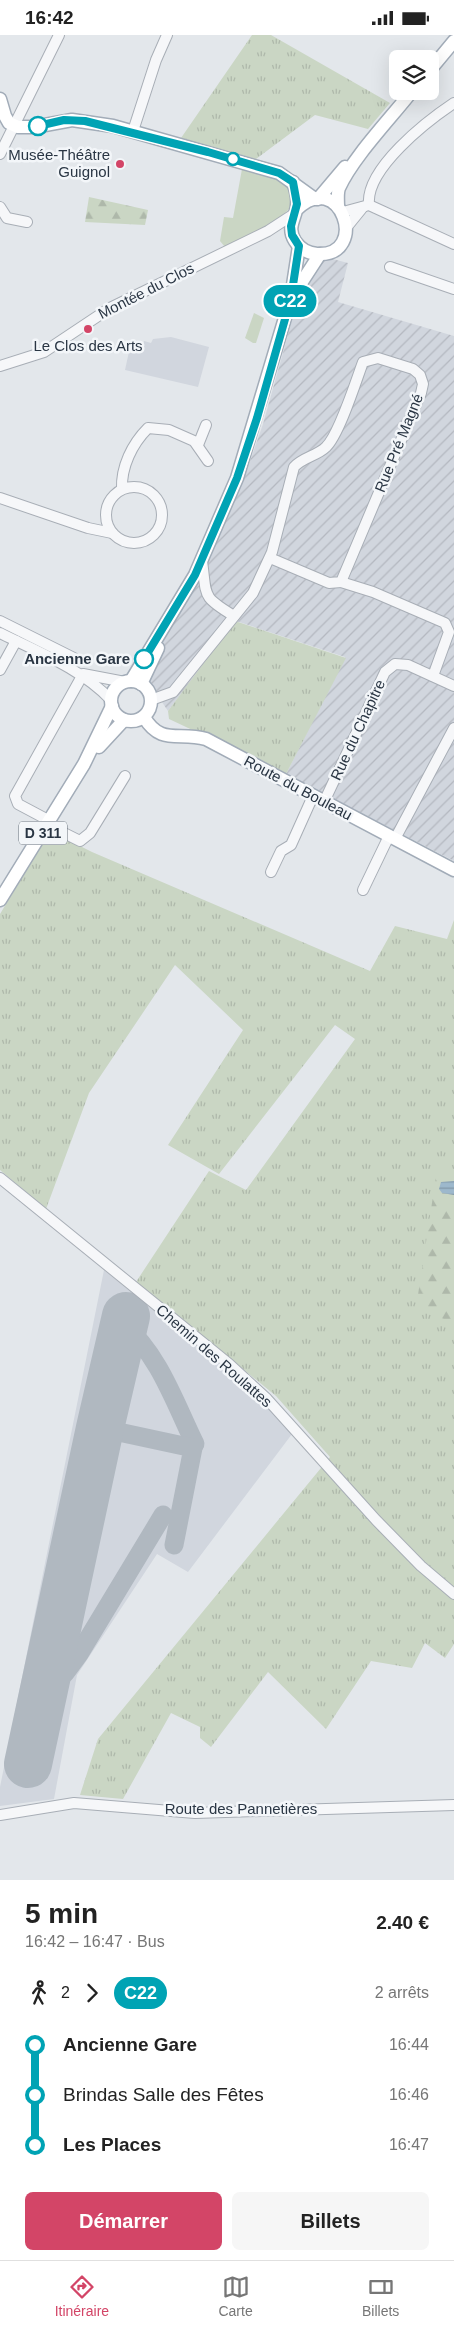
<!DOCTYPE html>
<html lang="fr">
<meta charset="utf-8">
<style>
body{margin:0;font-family:Arial,sans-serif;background:#f6f6f6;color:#222;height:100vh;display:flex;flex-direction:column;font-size:19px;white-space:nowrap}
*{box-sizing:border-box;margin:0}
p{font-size:16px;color:#767676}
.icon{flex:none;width:28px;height:28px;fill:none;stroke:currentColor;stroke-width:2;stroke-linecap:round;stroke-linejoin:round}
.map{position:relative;height:1845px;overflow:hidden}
.panel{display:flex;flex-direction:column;background:#fff;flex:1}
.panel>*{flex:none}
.badge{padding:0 10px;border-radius:16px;font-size:18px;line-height:32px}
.buttons{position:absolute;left:389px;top:15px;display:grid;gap:10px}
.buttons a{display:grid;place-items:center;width:50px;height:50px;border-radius:8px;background:#fff;box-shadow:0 5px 20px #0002;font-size:25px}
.map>.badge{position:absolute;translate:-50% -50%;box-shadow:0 0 0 2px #fff}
.legs{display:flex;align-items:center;gap:8px;height:55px;padding:0 25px;font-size:16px}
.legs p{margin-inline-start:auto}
.summary{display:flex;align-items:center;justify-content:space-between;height:85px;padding:0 25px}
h1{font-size:28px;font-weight:600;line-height:38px}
.primary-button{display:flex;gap:10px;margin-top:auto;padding:10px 25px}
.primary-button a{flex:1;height:58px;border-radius:8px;background:#d34567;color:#fff;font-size:20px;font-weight:600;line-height:58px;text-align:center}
.primary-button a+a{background:#f6f6f6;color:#222}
ul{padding:0 25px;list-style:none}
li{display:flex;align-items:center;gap:18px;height:50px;font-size:19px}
li i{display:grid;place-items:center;width:8px;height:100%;margin:0 6px;background:currentColor}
li i::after{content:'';width:12px;height:12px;margin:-6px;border:4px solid;border-radius:50%;background:#fff}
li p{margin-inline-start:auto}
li:first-child i{background:linear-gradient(#0000 50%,currentColor 0)}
li:last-child i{background:linear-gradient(currentColor 50%,#0000 0)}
.status{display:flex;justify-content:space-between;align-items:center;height:35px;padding:0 25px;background:#fff;direction:ltr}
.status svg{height:14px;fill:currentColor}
.tabs{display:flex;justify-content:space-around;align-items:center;height:70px;border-top:1px solid #e0e0e0;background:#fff;font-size:14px;color:#767676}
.tabs a{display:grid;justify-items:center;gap:2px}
.tabs .active{color:#d34567}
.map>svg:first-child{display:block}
.built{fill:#d1d6de}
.industrial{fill:url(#industrial-furrows)}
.grass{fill:url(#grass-tufts)}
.forest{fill:url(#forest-firs)}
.green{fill:#cad6c4}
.water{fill:url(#water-rules)}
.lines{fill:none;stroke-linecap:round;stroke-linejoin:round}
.taxiway{stroke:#b0b8c0;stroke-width:19}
.runway{stroke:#b0b8c0;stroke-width:48}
.minor-casing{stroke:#a8aeb6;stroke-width:12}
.major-casing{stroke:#a2acb8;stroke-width:15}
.minor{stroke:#f6f7f9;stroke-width:10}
.major{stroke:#fff;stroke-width:12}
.line-1-casing{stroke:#fff;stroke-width:11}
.line-1{stroke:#00a3b4;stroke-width:8}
.stop-1-dot{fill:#fff;stroke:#00a3b4;stroke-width:2.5}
.poi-dot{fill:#d34567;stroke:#f3f6f9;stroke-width:2}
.labels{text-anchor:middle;stroke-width:5;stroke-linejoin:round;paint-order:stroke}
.shield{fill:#f3f6f9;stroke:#66707a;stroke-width:1}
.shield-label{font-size:14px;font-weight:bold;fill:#2a3644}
.poi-label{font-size:15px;fill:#2a3644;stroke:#f3f6f9;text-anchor:end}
.street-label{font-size:15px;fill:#2a3644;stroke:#f3f6f9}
.stop-label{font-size:15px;font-weight:bold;fill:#2a3644;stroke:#f3f6f9;text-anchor:end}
</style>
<div class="status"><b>16:42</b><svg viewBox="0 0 49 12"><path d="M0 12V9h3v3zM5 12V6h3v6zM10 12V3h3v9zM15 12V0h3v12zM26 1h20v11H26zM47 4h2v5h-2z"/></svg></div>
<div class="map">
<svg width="454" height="1845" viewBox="0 0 454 1845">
<defs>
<pattern id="industrial-furrows" width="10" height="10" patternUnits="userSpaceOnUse" patternTransform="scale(1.25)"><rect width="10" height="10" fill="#d1d6de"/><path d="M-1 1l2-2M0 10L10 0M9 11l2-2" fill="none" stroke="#b4b8c0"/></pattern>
<pattern id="grass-tufts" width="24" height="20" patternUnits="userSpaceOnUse" patternTransform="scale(1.25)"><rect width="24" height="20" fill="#cad6c4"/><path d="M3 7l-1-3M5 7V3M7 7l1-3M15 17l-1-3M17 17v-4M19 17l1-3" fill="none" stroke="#aeb8aa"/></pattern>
<pattern id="forest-firs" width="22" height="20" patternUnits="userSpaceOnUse" patternTransform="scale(1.25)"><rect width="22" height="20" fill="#cad6c4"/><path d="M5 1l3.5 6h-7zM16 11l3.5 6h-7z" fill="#aeb8aa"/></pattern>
<pattern id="water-rules" width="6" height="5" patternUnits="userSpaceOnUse" patternTransform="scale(1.25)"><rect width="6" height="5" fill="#9db8cc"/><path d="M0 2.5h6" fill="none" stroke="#8096a7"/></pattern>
</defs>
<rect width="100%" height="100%" fill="#e3e7eb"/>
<!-- built -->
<g class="built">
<path d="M 171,302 L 209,312 L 198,352 L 125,335 L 130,312 L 142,314 L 144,306 L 151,308 L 153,304 Z"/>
<path d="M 104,1235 L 227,1335 L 263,1368 L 292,1399 L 188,1537 L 157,1519 L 77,1640 L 54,1764 L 0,1771 L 0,1752 Z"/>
</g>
<!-- industrial -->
<path class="industrial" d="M 325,222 L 348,228 L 338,267 L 454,301 L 454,826 L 286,739 L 345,622 L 236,586 L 168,676 L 147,645 L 169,594 L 205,534 L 243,446 L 263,389 L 293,282 L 308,239 Z"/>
<!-- grass -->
<g class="grass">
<path d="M 252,0 L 271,0 L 390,68 L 368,94 L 315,80 L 256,124 L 181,103 Z"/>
<path d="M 235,586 L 346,623 L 286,739 L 169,684 L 168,676 Z"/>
<path d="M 50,796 L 92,817 L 370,936 L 395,891 L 447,904 L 454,885 L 454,1609 L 445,1623 L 425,1608 L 412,1633 L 371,1626 L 326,1694 L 268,1637 L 211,1712 L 200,1703 L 200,1692 L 171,1678 L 123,1764 L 80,1760 L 98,1704 L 330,1422 L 276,1361 L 136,1247 L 209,1136 L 246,1155 L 355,1004 L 335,990 L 219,1139 L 168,1110 L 243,995 L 175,930 L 89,1058 L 46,1174 L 0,1135 L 0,879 Z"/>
</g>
<!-- forest -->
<g class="forest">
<path d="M 89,162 L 148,175 L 145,190 L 85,187 Z"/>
<path d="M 437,1135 L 454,1139 L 454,1288 L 416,1273 Z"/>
</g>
<!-- green -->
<g class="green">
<path d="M 242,134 L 283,146 L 290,152 C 290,157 293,163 292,168 C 289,184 239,205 225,212 L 220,206 L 224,182 L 233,183 Z"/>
<path d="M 254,278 L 264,283 L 256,308 L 253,308 L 245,303 Z"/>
</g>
<!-- water -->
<path class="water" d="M 454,1146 L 454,1160 L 442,1158 L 439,1154 L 441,1147 Z"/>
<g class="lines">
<!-- taxiway -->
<g class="taxiway">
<path d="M 124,1290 C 159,1320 175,1368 195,1409"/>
<path d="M 100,1393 L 193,1413 L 174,1510"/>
<path d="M 43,1657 L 65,1638 L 79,1619 L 163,1480"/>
</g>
<!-- runway -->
<path class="runway" d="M 28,1729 L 100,1393 L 126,1281"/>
<!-- minor casing -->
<g class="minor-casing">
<g id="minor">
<path d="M 133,96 L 156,25 L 167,0"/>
<path d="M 0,119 L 59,0"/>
<path d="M 369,170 C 365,134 427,86 454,68"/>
<path d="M 0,172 L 7,183 L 27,187"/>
<path d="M 343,177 L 369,170 L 454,209"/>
<path d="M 346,193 L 363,172"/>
<path d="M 390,232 L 454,254"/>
<path d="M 0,331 L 44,317 L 110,273 L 268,196 L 294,179"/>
<path d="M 198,410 L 206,390"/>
<circle cx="134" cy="480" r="28"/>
<path d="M 122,454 C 121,432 132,409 148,393 L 169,395 L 194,406 L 208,426"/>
<path d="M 0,463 L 88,493 L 112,498"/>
<path d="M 202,526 C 207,562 201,561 234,581"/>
<path d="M 341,547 L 373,557 L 445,588 L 449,597 L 433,641"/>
<path d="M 0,586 L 74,623"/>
<path d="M 0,598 C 38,617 82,634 111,665"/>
<path d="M 0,635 L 16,606"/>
<path d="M 83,639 L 125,647"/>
<path d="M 151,665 L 173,657 L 253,558 L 272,517 L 294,432 C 303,422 317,421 326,412 C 339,400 356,346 363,327 L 378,323 L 413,334 L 420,340 L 423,349 L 421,358 L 341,547 L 329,548 L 270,523"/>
<path d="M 324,767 L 385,637 L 395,629 L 408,630 L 454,651"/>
<path d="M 50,786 L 18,769 L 15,761 L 82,641"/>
<path d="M 48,790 L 80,806 L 90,798 L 125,741"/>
<path d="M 395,804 L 454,693"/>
<path d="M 271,837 L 281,816 L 291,810 L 313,761"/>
<path d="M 363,855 L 389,801"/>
<path d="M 0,1143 L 229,1329 L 267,1364 L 376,1485 L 421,1531 L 454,1559"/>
<path d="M 0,1780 L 74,1768 L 195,1778 L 454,1770"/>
</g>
</g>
<!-- major casing -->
<g class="major-casing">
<g id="major">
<path d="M 430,35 L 454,6"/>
<path d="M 0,64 L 5,81 L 9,88 L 18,92 L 34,92 L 72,85 L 113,91 L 279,138 L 315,164"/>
<path d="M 293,147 C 296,155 298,162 297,170 C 296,183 286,192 295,206 C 300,214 308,218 317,219 C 371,222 340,131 296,175"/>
<path d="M 318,164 L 345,132"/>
<path d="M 338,172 C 338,166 337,158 339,153 C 353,122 391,83 412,56"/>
<path d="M 294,259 L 320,219"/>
<path d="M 131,646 L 195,540 L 237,443 L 291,263 L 299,211"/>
<circle cx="131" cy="666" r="20"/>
<path d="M 141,649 L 158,613"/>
<path d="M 144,682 C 161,711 179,696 206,704 L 454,835"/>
<path d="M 99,712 L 124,685"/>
<path d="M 0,865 L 84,729 L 112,671"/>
</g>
</g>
<!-- minor -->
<use href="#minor" class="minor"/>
<!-- major -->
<use href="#major" class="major"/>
</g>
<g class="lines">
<!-- line-1 casing -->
<g class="line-1-casing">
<path id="line-1" d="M 38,91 L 64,85 L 85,86 L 208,117 L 279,138 L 293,147 L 297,169 L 291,191 L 292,200 L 299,211 L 291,263 L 257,383 L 237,443 L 195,540 L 144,624"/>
</g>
<!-- line-1 -->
<use href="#line-1" class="line-1"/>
</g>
<!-- markers -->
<g class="stop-1-dot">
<circle cx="38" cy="91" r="9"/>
<circle cx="233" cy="124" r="6"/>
<circle cx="144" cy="624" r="9"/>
</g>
<g class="poi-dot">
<circle cx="120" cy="129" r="5"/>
<circle cx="88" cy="294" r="5"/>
</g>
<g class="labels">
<!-- shield labels -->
<rect class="shield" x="19" y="786.5" width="48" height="23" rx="4"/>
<g class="shield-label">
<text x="43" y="803">D 311</text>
</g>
<!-- poi labels -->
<g class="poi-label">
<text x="110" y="125">Musée-Théâtre<tspan x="110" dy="17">Guignol</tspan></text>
<text x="88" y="316" text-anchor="middle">Le Clos des Arts</text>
</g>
<!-- street labels -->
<g class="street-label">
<text transform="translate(146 256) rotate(-27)" y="5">Montée du Clos</text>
<text transform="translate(399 408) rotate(-68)" y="5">Rue Pré Magné</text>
<text transform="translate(358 695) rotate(-65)" y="5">Rue du Chapitre</text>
<text transform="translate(298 753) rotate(28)" y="5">Route du Bouleau</text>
<text transform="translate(214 1321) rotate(41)" y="5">Chemin des Roulattes</text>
<text x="241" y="1779">Route des Pannetières</text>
</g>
<!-- stop labels -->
<g class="stop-label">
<text x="130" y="629">Ancienne Gare</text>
</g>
</g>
</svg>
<div class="buttons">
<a><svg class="icon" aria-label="layers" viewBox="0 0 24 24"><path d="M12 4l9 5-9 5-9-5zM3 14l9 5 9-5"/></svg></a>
</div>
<b class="badge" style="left:290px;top:266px;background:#00a3b4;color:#fff">C22</b>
</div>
<section class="panel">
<div class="summary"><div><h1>5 min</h1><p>16:42 – 16:47 · Bus</p></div><b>2.40 €</b></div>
<div class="legs"><svg class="icon" aria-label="walk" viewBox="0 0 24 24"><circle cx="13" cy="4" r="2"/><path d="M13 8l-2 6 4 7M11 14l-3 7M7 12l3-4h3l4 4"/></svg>2<svg class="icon" aria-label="forward" viewBox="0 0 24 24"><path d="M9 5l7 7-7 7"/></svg><b class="badge" style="background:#00a3b4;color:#fff">C22</b><p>2 arrêts</p></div>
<ul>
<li><i style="color:#00a3b4"></i><b>Ancienne Gare</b><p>16:44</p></li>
<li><i style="color:#00a3b4"></i><span>Brindas Salle des Fêtes</span><p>16:46</p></li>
<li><i style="color:#00a3b4"></i><b>Les Places</b><p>16:47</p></li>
</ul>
<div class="primary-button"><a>Démarrer</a><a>Billets</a></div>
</section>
<nav class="tabs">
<a class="active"><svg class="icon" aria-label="directions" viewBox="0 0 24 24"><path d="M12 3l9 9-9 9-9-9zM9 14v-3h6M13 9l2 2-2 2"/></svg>Itinéraire</a>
<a><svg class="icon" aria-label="map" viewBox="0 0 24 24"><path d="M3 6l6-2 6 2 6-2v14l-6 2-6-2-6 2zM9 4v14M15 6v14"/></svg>Carte</a>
<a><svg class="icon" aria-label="tickets" viewBox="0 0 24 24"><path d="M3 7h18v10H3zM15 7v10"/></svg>Billets</a>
</nav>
